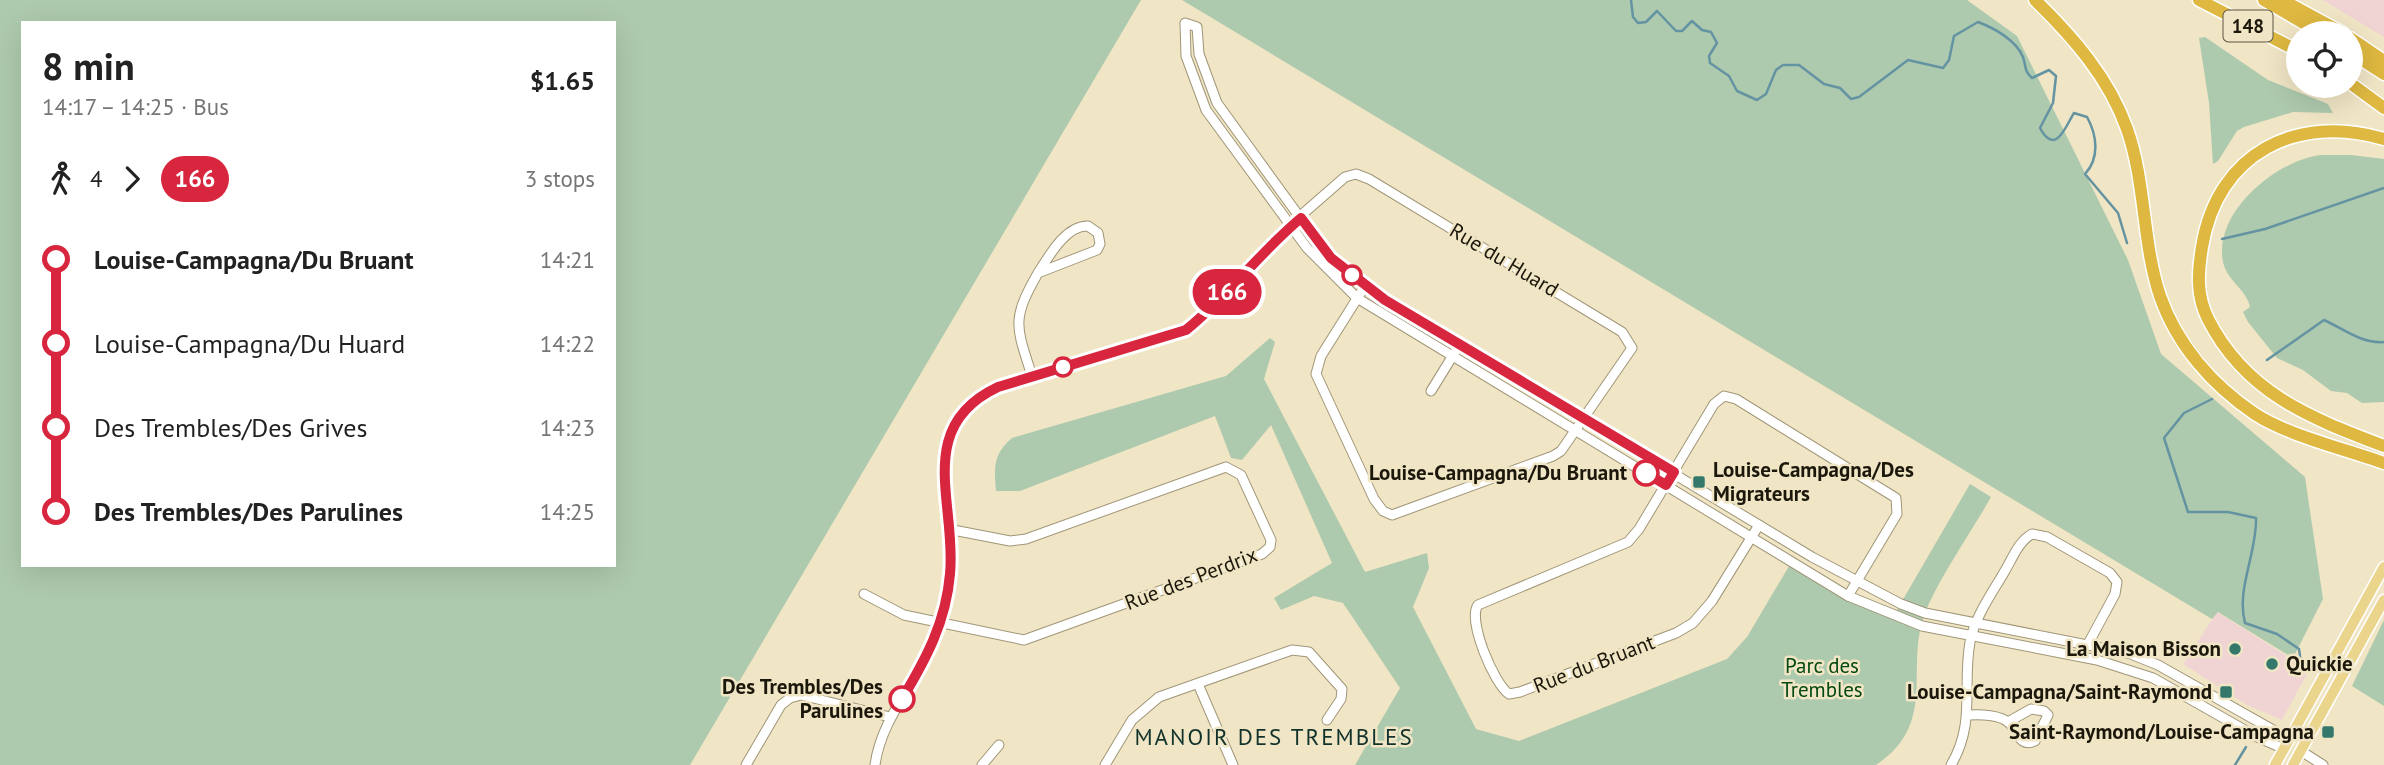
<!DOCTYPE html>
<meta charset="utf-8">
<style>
body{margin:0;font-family:"PT Sans",sans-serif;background:#f6f6f6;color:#222;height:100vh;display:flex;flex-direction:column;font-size:26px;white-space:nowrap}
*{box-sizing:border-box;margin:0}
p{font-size:23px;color:#767676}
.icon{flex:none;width:38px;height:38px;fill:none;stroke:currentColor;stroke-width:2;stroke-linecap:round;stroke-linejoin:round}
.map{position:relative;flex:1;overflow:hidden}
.drawer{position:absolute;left:21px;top:21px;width:595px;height:546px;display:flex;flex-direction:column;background:#fff;border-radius:0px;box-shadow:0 7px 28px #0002}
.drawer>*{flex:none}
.badge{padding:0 14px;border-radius:23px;font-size:24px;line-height:46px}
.controls{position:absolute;left:2286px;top:21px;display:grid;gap:14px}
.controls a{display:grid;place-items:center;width:77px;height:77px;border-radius:50%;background:#fff;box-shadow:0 7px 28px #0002;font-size:35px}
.map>.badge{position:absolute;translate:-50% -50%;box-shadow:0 0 0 4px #fff}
.legs{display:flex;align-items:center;gap:10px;height:77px;padding:0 21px;font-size:23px}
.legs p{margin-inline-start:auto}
.overview{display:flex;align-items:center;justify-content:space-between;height:119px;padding:0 21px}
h1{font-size:38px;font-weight:600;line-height:52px}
ul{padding:0 21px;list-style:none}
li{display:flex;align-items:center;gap:24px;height:84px;font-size:26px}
li i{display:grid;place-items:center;width:10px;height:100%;margin:0 9px;background:currentColor}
li i::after{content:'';width:18px;height:18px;margin:-9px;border:5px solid;border-radius:50%;background:#fff}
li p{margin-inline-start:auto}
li:first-child i{background:linear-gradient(#0000 50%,currentColor 0)}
li:last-child i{background:linear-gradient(currentColor 50%,#0000 0)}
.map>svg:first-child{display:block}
.commercial{fill:#efd4d3}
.green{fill:#aecaae;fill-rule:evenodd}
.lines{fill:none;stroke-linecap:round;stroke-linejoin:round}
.stream{stroke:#6493a2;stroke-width:2.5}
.minor-casing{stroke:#a09677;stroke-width:11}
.major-casing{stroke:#fff;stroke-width:13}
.highway-casing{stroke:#fff;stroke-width:15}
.minor{stroke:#fff;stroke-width:9}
.major{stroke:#ebd48c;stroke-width:10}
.highway{stroke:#deb840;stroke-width:12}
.line-1-casing{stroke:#fff;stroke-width:16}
.line-1{stroke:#d7263d;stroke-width:10}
.stop-1-dot{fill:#fff;stroke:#d7263d;stroke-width:3.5}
.poi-dot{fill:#34786c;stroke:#f0e5c5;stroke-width:2.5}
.labels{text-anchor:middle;stroke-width:5;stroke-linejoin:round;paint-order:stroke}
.shield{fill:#f0e5c5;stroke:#5b5543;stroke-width:2}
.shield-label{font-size:19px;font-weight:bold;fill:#1b170b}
.street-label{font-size:21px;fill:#1b170b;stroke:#f0e5c5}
.poi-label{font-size:21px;font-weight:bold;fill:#1b170b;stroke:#f0e5c5;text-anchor:end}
.stop-label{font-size:21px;font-weight:bold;fill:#1b170b;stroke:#f0e5c5;text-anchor:end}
.park-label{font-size:21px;fill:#034910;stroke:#f0e5c5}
.neighbourhood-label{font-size:23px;letter-spacing:2px;fill:#11312b;stroke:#f0e5c5}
</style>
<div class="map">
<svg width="2384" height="765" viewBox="0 0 2384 765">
<rect width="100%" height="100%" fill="#f0e5c5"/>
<!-- commercial -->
<g class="commercial">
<path d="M 2323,0 L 2384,0 L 2384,37 Z"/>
<path d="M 2217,612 L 2309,670 L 2282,720 L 2247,705 L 2183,664 Z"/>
</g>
<!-- green -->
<g class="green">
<path d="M 0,0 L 1141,0 L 690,765 L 0,765 ZM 23,23 L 614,23 L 614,565 L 23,565 Z"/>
<path d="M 1182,0 L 1967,0 L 2017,36 L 2128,260 L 2161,354 L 2305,477 L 2323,599 L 2293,658 L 2218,612 L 2212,619 Z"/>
<path d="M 2205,37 L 2268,80 L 2328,104 L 2333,113 L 2293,112 L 2244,127 L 2237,131 L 2218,161 L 2213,164 L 2209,103 L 2199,38 Z"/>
<path d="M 2321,155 L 2351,155 L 2384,159 L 2384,402 L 2362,403 L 2347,393 L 2331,391 L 2303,370 L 2277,358 L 2248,322 L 2243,312 L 2250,307 C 2247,290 2227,281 2223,262 C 2213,212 2277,160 2321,155 Z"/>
<path d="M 1270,338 L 1275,342 L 1264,379 L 1365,572 L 1427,553 L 1429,568 L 1413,607 L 1476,729 L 1519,741 L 1727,659 L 1747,637 L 1792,561 L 1848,596 L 1894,615 L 1970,484 L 1991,497 C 1972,531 1939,578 1925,613 C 1904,668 1939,723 1876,765 L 1355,765 L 1400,688 L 1343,603 L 1314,596 L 1281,610 L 1274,598 L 1332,563 L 1271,425 L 1242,460 L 1231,458 L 1215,416 L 1020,491 L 996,491 C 994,468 993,454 1012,438 L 1226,376 Z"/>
<path d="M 2384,620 L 2384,706 L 2352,686 Z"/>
</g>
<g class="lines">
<!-- stream -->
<g class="stream">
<path d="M 1631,0 L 1633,17 L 1638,23 L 1646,22 L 1657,11 L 1676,31 L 1682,31 L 1692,21 L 1702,30 L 1711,32 L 1717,43 L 1709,56 L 1710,63 L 1729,76 L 1737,91 L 1757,100 L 1766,94 L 1776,70 L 1783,65 L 1799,65 L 1824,84 L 1840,88 L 1851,99 L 1859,97 L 1908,60 L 1943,68 L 1949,60 L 1954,36 L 1978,22 C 1994,28 2016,40 2023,57 C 2026,66 2024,71 2032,78 L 2049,70 L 2056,76 L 2053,103 L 2040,128 C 2056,158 2067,123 2074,113 L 2087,117 C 2097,135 2100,158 2085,174 L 2118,213 L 2127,243"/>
<path d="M 2222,239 L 2265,229 L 2384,188"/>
<path d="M 2267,360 L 2324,320 C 2344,329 2362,344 2384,342"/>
<path d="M 2212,399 L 2184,413 L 2164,438 L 2188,512 L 2228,512 L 2256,518 C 2257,553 2236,589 2245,623 L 2277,634 L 2299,649 L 2301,663"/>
<path d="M 2235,765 L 2246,747"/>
</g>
<!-- minor casing -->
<g class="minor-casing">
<g id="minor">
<path d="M 1032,376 C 1016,326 1011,320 1038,273 L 1097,250 L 1100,244 L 1098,233 L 1088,226 C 1066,225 1049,256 1038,273"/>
<path d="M 1431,391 L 1460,344"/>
<path d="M 1759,525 L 1712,601 L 1693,623 L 1676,633 L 1520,692 L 1509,694 C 1494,684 1467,620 1478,605 L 1628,542 L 1639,529 L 1714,404 L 1724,396 L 1736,399 L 1896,498 L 1897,514 L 1848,596"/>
<path d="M 864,594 L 904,615 L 1024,640 L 1262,554 L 1270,547 L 1271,540 L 1241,475 L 1226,467 L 1026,539 L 1010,541 L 948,529"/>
<path d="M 1198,684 L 1233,765"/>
<path d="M 1969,715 C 1980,714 2001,715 2009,723 C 2018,731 2019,748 2035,741 L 2048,715 L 2044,711 L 2031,709 L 2008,722"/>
<path d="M 2284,749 L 2257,737 L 2153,678 L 2097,660 L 1922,626 L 1848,596 L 1357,298 L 1307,248 L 1206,110 L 1186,56 L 1185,23 L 1197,27 L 1199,54 L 1217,103 L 1317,241 L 1331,258 L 1385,300 L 1812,557 L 1901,604 L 1925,613 L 2128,653 L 2158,665 L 2289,739"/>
<path d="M 2301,751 L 2323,765"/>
<path d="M 746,765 L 781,705 L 790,698 L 801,695 L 890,717"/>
<path d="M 875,765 C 881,721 911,689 930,650 C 940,631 945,610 948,589 C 960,515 910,429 998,387 L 1186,330 L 1205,316 L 1282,232 L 1345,177 L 1356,174 L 1369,179 L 1622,332 L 1632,348 L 1561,451 L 1553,456 L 1392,515 L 1383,511 L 1374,499 L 1316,374 L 1321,356 L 1365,286"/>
<path d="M 982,765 L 999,745"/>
<path d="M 1105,765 L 1132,720 L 1159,697 L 1292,650 L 1309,652 L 1342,689 L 1341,699 L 1327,720"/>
<path d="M 1951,765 C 1976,723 1962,686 1970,642 C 1975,616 1993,592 2006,569 C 2013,557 2019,541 2032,534 L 2047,537 L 2110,573 L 2117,582 L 2115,594 L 2088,644"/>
</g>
</g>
<!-- major casing -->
<g class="major-casing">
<g id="major">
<path d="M 2275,765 L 2384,567"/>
<path d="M 2293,765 L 2384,600"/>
</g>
</g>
<!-- highway casing -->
<g class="highway-casing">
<g id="highway">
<path d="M 2035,0 C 2073,37 2109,78 2127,129 C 2146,183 2142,242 2160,296 C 2177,345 2212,385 2255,414 C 2289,436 2345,449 2384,463"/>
<path d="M 2199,0 L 2298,51"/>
<path d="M 2264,0 L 2321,33"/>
<path d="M 2282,0 L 2343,33"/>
<path d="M 2350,38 L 2384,61"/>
<path d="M 2350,52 L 2384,74"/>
<path d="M 2350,83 L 2384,108"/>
<path d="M 2384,139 C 2297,113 2217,153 2202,247 C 2198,272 2196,295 2208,319 C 2246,394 2311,418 2384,446"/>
</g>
</g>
<!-- minor -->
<use href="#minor" class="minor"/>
<!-- major -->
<use href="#major" class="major"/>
<!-- highway -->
<use href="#highway" class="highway"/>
</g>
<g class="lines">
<!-- line-1 casing -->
<g class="line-1-casing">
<path id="line-1" d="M 902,699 C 926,659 946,622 950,574 C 957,504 913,427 998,387 L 1186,330 C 1228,296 1260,252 1301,218 L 1331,258 L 1385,300 L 1674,472 L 1666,485 L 1646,473"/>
</g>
<!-- line-1 -->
<use href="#line-1" class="line-1"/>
</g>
<!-- markers -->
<g class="stop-1-dot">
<circle cx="1352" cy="275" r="9"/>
<circle cx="1063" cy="367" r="9"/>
<circle cx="1646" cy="473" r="12"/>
<circle cx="902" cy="699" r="12"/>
</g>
<g class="poi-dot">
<rect x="1692" y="475" width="14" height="14" rx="3.5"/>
<circle cx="2235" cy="649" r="7"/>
<circle cx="2272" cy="664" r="7"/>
<rect x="2219" y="685" width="14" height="14" rx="3.5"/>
<rect x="2321" y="725" width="14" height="14" rx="3.5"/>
</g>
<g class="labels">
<!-- shield labels -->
<rect class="shield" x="2223.5" y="10.5" width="49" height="31" rx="5"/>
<g class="shield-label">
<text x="2248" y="33">148</text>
</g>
<!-- street labels -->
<g class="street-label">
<text transform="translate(1504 260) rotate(31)" y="7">Rue du Huard</text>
<text transform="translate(1191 579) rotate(-21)" y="7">Rue des Perdrix</text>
<text transform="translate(1594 664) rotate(-21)" y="7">Rue du Bruant</text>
</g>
<!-- poi labels -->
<g class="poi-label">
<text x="1713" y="477" text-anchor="start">Louise-Campagna/Des<tspan x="1713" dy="24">Migrateurs</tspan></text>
<text x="2221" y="656">La Maison Bisson</text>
<text x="2286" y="671" text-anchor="start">Quickie</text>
<text x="2212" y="699">Louise-Campagna/Saint-Raymond</text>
<text x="2314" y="739">Saint-Raymond/Louise-Campagna</text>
</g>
<!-- stop labels -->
<g class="stop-label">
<text x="1627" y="480">Louise-Campagna/Du Bruant</text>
<text x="883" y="694">Des Trembles/Des<tspan x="883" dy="24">Parulines</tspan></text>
</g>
<!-- park labels -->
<g class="park-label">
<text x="1822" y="673">Parc des<tspan x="1822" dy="24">Trembles</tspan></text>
</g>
<!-- neighbourhood labels -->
<g class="neighbourhood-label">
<text x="1274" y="745">MANOIR DES TREMBLES</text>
</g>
</g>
</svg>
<div class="controls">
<a><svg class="icon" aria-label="locate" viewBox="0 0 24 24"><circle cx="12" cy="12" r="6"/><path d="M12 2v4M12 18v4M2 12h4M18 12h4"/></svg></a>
</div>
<b class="badge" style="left:1227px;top:292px;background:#d7263d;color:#fff">166</b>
<section class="drawer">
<div class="overview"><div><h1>8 min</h1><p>14:17 – 14:25 · Bus</p></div><b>$1.65</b></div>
<div class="legs"><svg class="icon" aria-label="walk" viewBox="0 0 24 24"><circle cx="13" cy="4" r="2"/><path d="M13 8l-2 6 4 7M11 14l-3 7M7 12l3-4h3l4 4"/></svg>4<svg class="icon" aria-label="forward" viewBox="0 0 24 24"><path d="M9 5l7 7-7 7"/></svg><b class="badge" style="background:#d7263d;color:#fff">166</b><p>3 stops</p></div>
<ul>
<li><i style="color:#d7263d"></i><b>Louise-Campagna/Du Bruant</b><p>14:21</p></li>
<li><i style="color:#d7263d"></i><span>Louise-Campagna/Du Huard</span><p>14:22</p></li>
<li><i style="color:#d7263d"></i><span>Des Trembles/Des Grives</span><p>14:23</p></li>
<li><i style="color:#d7263d"></i><b>Des Trembles/Des Parulines</b><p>14:25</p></li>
</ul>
</section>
</div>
